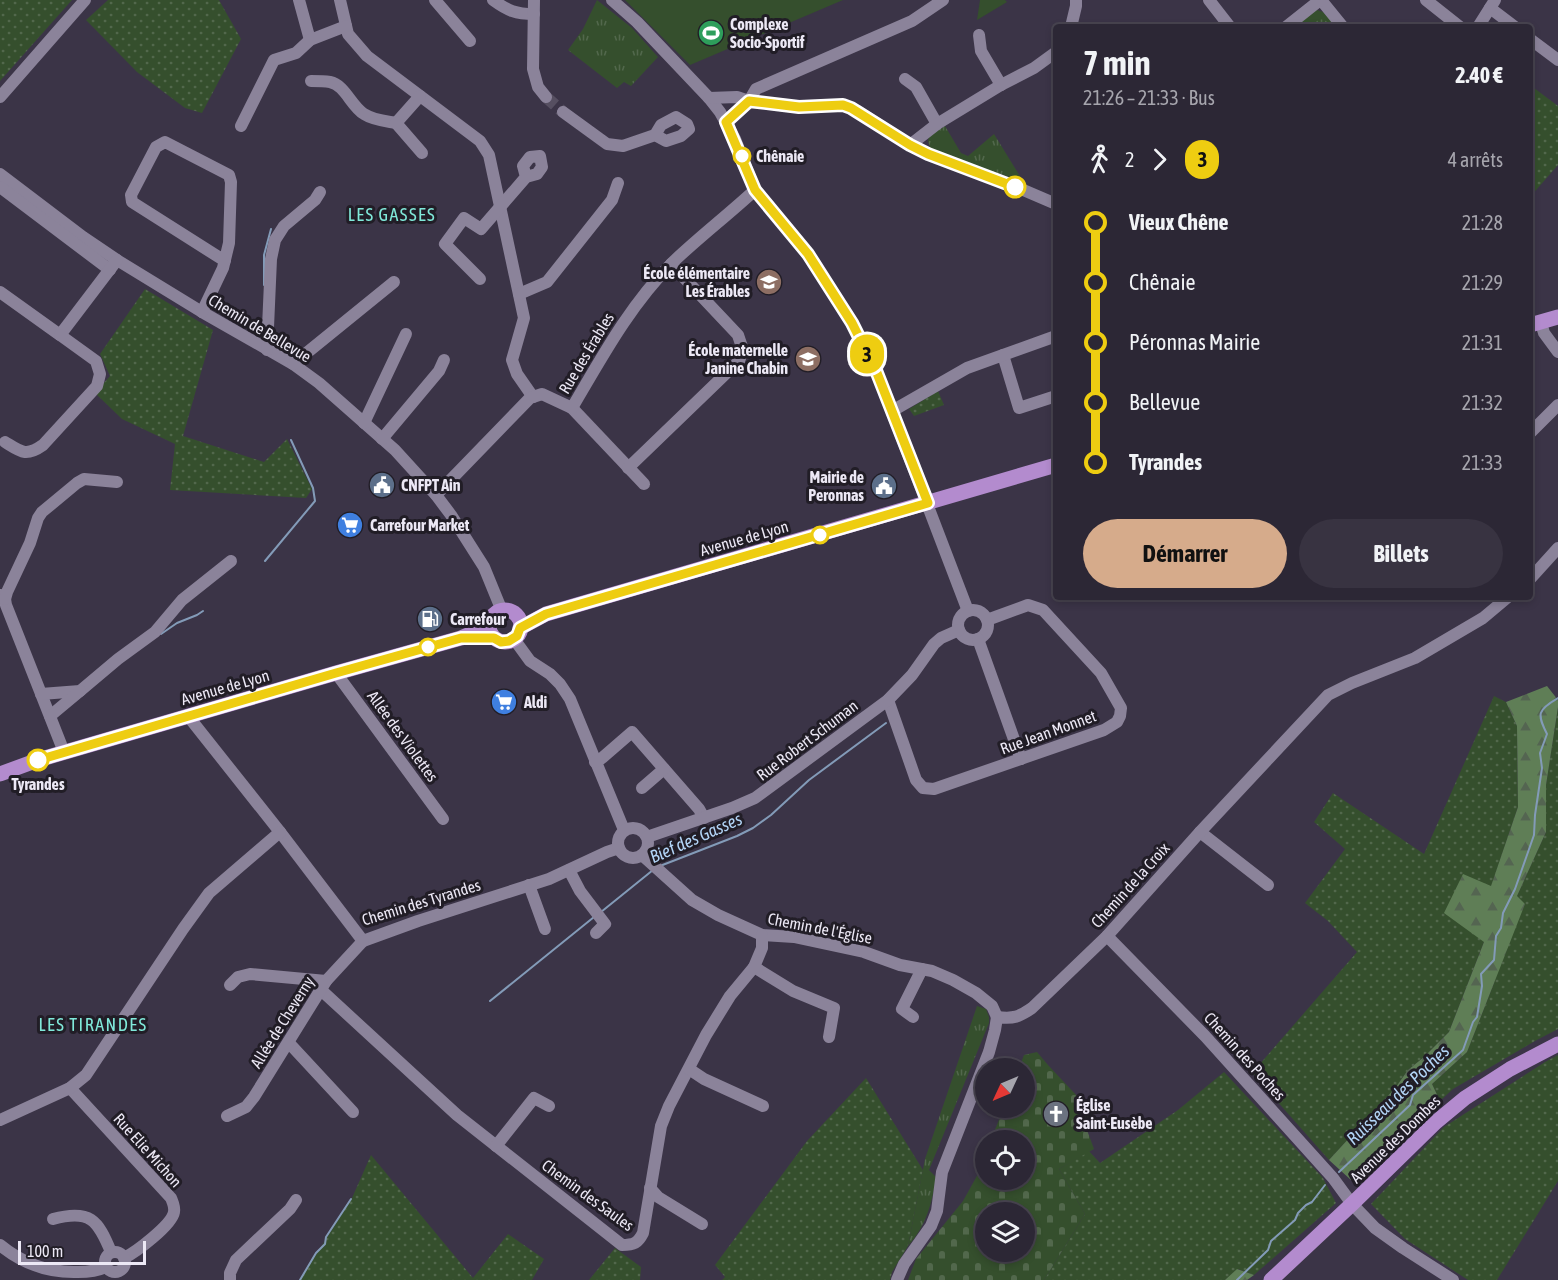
<!DOCTYPE html>
<html lang="fr">
<meta charset="utf-8">
<style>
body{margin:0;font-family:"Asap Condensed",sans-serif;background:#383341;color:#f1f3f6;height:100vh;display:flex;flex-direction:column;font-size:22px;white-space:nowrap}
*{box-sizing:border-box;margin:0}
p{font-size:20px;color:#a6a5ad}
.icon{flex:none;width:33px;height:33px;fill:none;stroke:currentColor;stroke-width:2;stroke-linecap:round;stroke-linejoin:round}
.map{position:relative;flex:1;overflow:hidden}
.side{position:absolute;left:1053px;top:24px;width:480px;height:576px;display:flex;flex-direction:column;background:#2c2735;border-radius:6px;box-shadow:0 3px 9px #0003,0 0 0 2px #484450}
.side>*{flex:none}
.badge{padding:0 12px;border-radius:20px;font-size:21px;line-height:39px}
.needle{width:39px;rotate:226deg}
.buttons{position:absolute;left:975px;top:1058px;display:grid;gap:12px}
.buttons a{display:grid;place-items:center;width:60px;height:60px;border-radius:50%;background:#2c2735;box-shadow:0 3px 9px #0003,0 0 0 2px #484450;font-size:30px}
.scale{position:absolute;left:18px;bottom:15px;width:128px;box-sizing:border-box;padding-left:6px;border:3px solid #ece8f5;border-top:0;font-size:16px;line-height:21px;white-space:nowrap;color:#ece8f5;-webkit-text-stroke:4px #211d26;paint-order:stroke}
.map>.badge{position:absolute;translate:-50% -50%;box-shadow:0 0 0 3px #fff}
.legs{display:flex;align-items:center;gap:9px;height:66px;padding:0 30px;font-size:20px}
.legs p{margin-inline-start:auto}
.summary{display:flex;align-items:center;justify-content:space-between;height:102px;padding:0 30px}
h1{font-size:33px;font-weight:700;line-height:45px}
.button{display:flex;gap:12px;margin-top:auto;padding:12px 30px}
.button a{flex:1;height:69px;border-radius:36px;background:#d6ab8b;color:#111;font-size:24px;font-weight:700;line-height:69px;text-align:center}
.button a+a{background:#383341;color:#f1f3f6}
ul{padding:0 30px;list-style:none}
li{display:flex;align-items:center;gap:21px;height:60px;font-size:22px}
li i{display:grid;place-items:center;width:9px;height:100%;margin:0 8px;background:currentColor}
li i::after{content:'';width:15px;height:15px;margin:-8px;border:4px solid;border-radius:50%;background:#2c2735}
li p{margin-inline-start:auto}
li:first-child i{background:linear-gradient(#0000 50%,currentColor 0)}
li:last-child i{background:linear-gradient(currentColor 50%,#0000 0)}
.map>svg:first-child{display:block}
.grass{fill:url(#grass-dots)}
.forest{fill:url(#forest-firs)}
.cemetery{fill:url(#cemetery-stones);fill-rule:evenodd}
.park{fill:url(#park-tufts)}
.garden{fill:#354f2d}
.lines{fill:none;stroke-linecap:round;stroke-linejoin:round}
.stream{stroke:#839bb8;stroke-width:2}
.minor-tunnel{stroke:#564f61;stroke-width:12;stroke-dasharray:12 6;stroke-linecap:butt}
.minor{stroke:#8b839a;stroke-width:12}
.major{stroke:#b38bce;stroke-width:15}
.line-1-casing{stroke:#fff;stroke-width:14}
.line-1{stroke:#eecd11;stroke-width:9}
.stop-1-dot{fill:#fff;stroke:#eecd11;stroke-width:3}
.labels{text-anchor:middle;stroke-width:6;stroke-linejoin:round;paint-order:stroke}
.poi-label{font-size:16px;font-weight:bold;fill:#ece8f5;stroke:#211d26;text-anchor:start}
.stop-label{font-size:16px;font-weight:bold;fill:#ece8f5;stroke:#211d26;text-anchor:start}
.street-label{font-size:16px;fill:#ece8f5;stroke:#211d26}
.neighbourhood-label{font-size:18px;letter-spacing:1.5px;fill:#80e9da;stroke:#211d26}
.water-label{font-size:18px;font-style:italic;fill:#b2d4f6;stroke:#211d26}
</style>
<div class="map">
<svg width="1558" height="1280" viewBox="0 0 1558 1280">
<defs>
<pattern id="grass-dots" width="8" height="8" patternUnits="userSpaceOnUse" patternTransform="scale(1.5)"><rect width="8" height="8" fill="#354f2d"/><path d="M2 2h.1M6 6h.1" fill="none" stroke="#52684c" stroke-width="1.8" stroke-linecap="round"/></pattern>
<pattern id="forest-firs" width="22" height="20" patternUnits="userSpaceOnUse" patternTransform="scale(1.5)"><rect width="22" height="20" fill="#5f7e56"/><path d="M5 1l3.5 6h-7zM16 11l3.5 6h-7z" fill="#546551"/></pattern>
<pattern id="cemetery-stones" width="16" height="16" patternUnits="userSpaceOnUse" patternTransform="scale(1.5)"><rect width="16" height="16" fill="#354f2d"/><path d="M2 7V4a2 2 0 0 1 4 0v3zM10 15v-3a2 2 0 0 1 4 0v3z" fill="#52684c"/></pattern>
<pattern id="park-tufts" width="24" height="20" patternUnits="userSpaceOnUse" patternTransform="scale(1.5)"><rect width="24" height="20" fill="#354f2d"/><path d="M3 7l-1-3M5 7V3M7 7l1-3M15 17l-1-3M17 17v-4M19 17l1-3" fill="none" stroke="#52684c"/></pattern>
</defs>
<rect width="100%" height="100%" fill="#3b3447"/>
<!-- grass -->
<g class="grass">
<path d="M 0,0 L 72,0 L 0,81 Z"/>
<path d="M 108,0 L 219,0 L 241,39 L 202,113 L 185,108 L 137,72 L 86,20 Z"/>
<path d="M 1530,85 L 1558,106 L 1558,165 L 1530,197 Z"/>
<path d="M 145,289 L 213,330 L 183,436 L 264,462 L 287,439 L 312,489 L 306,498 L 170,490 L 175,444 L 122,419 L 95,393 L 110,376 L 100,354 Z"/>
<path d="M 938,391 L 944,405 L 914,416 L 909,409 Z"/>
<path d="M 1494,696 L 1506,702 L 1517,726 L 1518,807 L 1491,887 L 1484,942 L 1449,1032 L 1424,1057 L 1408,1070 L 1396,1087 L 1329,1160 L 1252,1073 L 1357,952 L 1328,921 L 1305,903 L 1345,849 L 1314,822 L 1333,793 L 1424,854 Z"/>
<path d="M 1558,707 L 1558,1029 L 1535,1041 L 1453,1089 L 1440,1101 L 1432,1084 L 1467,1052 L 1494,983 L 1517,896 L 1546,832 L 1546,785 Z"/>
<path d="M 1558,1055 L 1558,1181 L 1497,1280 L 1468,1280 L 1405,1239 L 1371,1204 L 1444,1127 L 1545,1062 Z"/>
<path d="M 1224,1072 L 1323,1178 L 1336,1203 L 1254,1275 L 1238,1269 L 1225,1280 L 1044,1280 L 1085,1214 L 1059,1169 L 1089,1151 L 1100,1163 L 1178,1110 Z"/>
<path d="M 866,1078 L 923,1170 L 908,1246 L 892,1272 L 890,1280 L 722,1280 L 725,1277 L 715,1265 L 807,1141 Z"/>
<path d="M 371,1155 L 473,1278 L 508,1234 L 544,1259 L 532,1280 L 300,1280 L 352,1198 Z"/>
<path d="M 615,1248 L 641,1267 L 640,1280 L 589,1280 Z"/>
</g>
<!-- forest -->
<g class="forest">
<path d="M 1547,686 L 1558,700 L 1558,707 L 1546,785 L 1546,832 L 1517,896 L 1525,904 L 1467,1052 L 1432,1084 L 1440,1101 L 1351,1180 L 1329,1160 L 1396,1087 L 1408,1070 L 1424,1057 L 1449,1032 L 1484,942 L 1444,913 L 1463,874 L 1491,886 L 1518,807 L 1517,726 L 1506,702 Z"/>
<path d="M 1237,1269 L 1254,1275 L 1247,1280 L 1225,1280 Z"/>
</g>
<!-- cemetery -->
<path class="cemetery" d="M 1037,1052 L 1048,1065 L 1093,1113 L 1084,1122 L 1094,1149 L 1059,1169 L 1085,1214 L 1044,1280 L 908,1280 L 916,1259 L 963,1201 L 978,1174 L 985,1155 L 986,1179 L 1024,1179 L 1024,1140 L 991,1140 L 1004,1107 L 1024,1107 L 1024,1068 L 1019,1068 L 1024,1055 ZM 986,1212 L 1024,1212 L 1024,1251 L 986,1251 Z"/>
<!-- park -->
<g class="park">
<path d="M 597,0 L 632,28 L 658,57 L 631,86 L 624,82 L 617,88 L 568,50 L 583,29 Z"/>
<path d="M 1317,10 L 1323,12 L 1337,27 L 1291,27 Z"/>
<path d="M 945,126 L 961,153 L 968,156 L 994,134 L 1023,181 L 958,161 L 930,148 L 928,141 L 929,136 Z"/>
<path d="M 977,1006 L 986,1009 L 989,1017 L 989,1023 L 929,1170 L 936,1177 C 932,1204 926,1226 908,1246 L 925,1159 Z"/>
</g>
<!-- garden -->
<g class="garden">
<path d="M 625,0 L 843,0 L 690,65 Z"/>
<path d="M 980,0 L 1005,0 L 1007,2 L 977,20 Z"/>
</g>
<g class="lines">
<!-- stream -->
<g class="stream">
<path d="M 264,285 L 264,255 L 271,229"/>
<path d="M 265,561 L 315,501 L 313,488 L 291,440"/>
<path d="M 161,634 L 177,623 L 197,615 L 203,611"/>
<path d="M 660,866 L 737,836 L 753,828 L 771,815 L 809,780 L 886,723"/>
<path d="M 601,912 L 653,870"/>
<path d="M 490,1001 L 594,917"/>
<path d="M 1339,1172 L 1410,1105 L 1413,1095 L 1463,1050 L 1473,1022 L 1477,1017 L 1482,986 L 1481,974 L 1494,960 L 1496,936 L 1501,928 L 1503,913 L 1515,889 L 1534,835 L 1535,815 L 1542,768 L 1540,753 L 1547,734 C 1537,714 1537,710 1558,698"/>
<path d="M 300,1280 L 316,1253 L 325,1244 L 326,1237 L 351,1199"/>
<path d="M 1237,1280 L 1268,1250 L 1271,1241 L 1295,1220 L 1298,1213 L 1306,1205 L 1312,1202 L 1325,1185"/>
</g>
<!-- minor-tunnel -->
<path class="minor-tunnel" d="M 546,97 L 563,112"/>
<!-- minor -->
<g class="minor">
<path d="M 299,0 L 310,40"/>
<path d="M 340,0 L 348,34 L 367,56 L 480,141 L 489,155 L 524,318 L 512,360 L 517,374 L 533,397"/>
<path d="M 435,0 L 470,41"/>
<path d="M 493,0 C 508,11 516,14 534,14"/>
<path d="M 534,0 L 533,69 L 538,87 L 546,97"/>
<path d="M 612,0 L 637,22 L 709,98 L 720,112 L 735,139 L 755,190 L 808,254 L 852,323 L 877,373 L 968,611"/>
<path d="M 1209,0 L 1230,27"/>
<path d="M 1321,0 L 1343,27"/>
<path d="M 1426,0 L 1460,27"/>
<path d="M 1490,8 L 1515,27"/>
<path d="M 1071,27 L 1076,6 L 1076,0"/>
<path d="M 1286,27 L 1320,0"/>
<path d="M 1478,27 L 1495,0"/>
<path d="M 979,35 L 981,51 L 1001,85"/>
<path d="M 1530,39 L 1558,60"/>
<path d="M 905,79 L 916,87 L 937,124"/>
<path d="M 311,81 C 317,81 324,81 330,82 C 345,85 351,106 364,114 C 373,120 385,121 396,123"/>
<path d="M 420,96 L 396,123 L 422,153"/>
<path d="M 0,97 L 85,0"/>
<path d="M 709,98 L 737,97 L 749,101 L 799,107 L 843,105 L 858,111 L 910,145 L 928,154 L 1021,189 L 1056,204"/>
<path d="M 563,112 L 607,144 L 623,146 L 655,135 L 666,141 L 681,136 L 689,129 L 687,124 L 676,117 L 661,125 L 655,135"/>
<path d="M 726,122 L 749,101 L 756,89 L 912,21 L 943,0"/>
<path d="M 241,126 L 274,60 L 296,53 L 310,40 L 346,26"/>
<path d="M 910,145 L 937,124 L 1001,85 L 1034,68 L 1056,52"/>
<path d="M 0,174 L 83,237 L 117,260 L 202,312 L 293,364 L 319,383 L 395,450 L 436,495 L 451,515 L 484,567 L 502,611"/>
<path d="M 0,187 L 110,270"/>
<path d="M 480,279 L 445,244 L 464,218 L 481,229 L 526,177 L 537,174 L 542,167 L 540,156 L 530,157 L 523,166 L 526,177"/>
<path d="M 0,292 L 60,335 L 117,260"/>
<path d="M 519,294 L 547,282 L 612,200 L 618,183"/>
<path d="M 202,312 L 223,268 L 229,243 L 231,182 L 229,175 L 165,142 L 156,147 L 131,195 L 132,202 L 225,261"/>
<path d="M 1541,323 L 1544,333 L 1558,352"/>
<path d="M 267,350 L 271,259 L 275,240 L 284,226 L 315,200 L 320,192"/>
<path d="M 1003,355 L 1019,408 L 1056,396"/>
<path d="M 293,364 L 394,282"/>
<path d="M 572,408 L 644,484"/>
<path d="M 892,411 L 967,368 L 1056,336"/>
<path d="M 364,423 L 406,334"/>
<path d="M 1530,433 L 1558,405"/>
<path d="M 382,439 L 439,371 L 444,360"/>
<path d="M 5,442 C 21,452 26,457 43,445 L 97,386 L 100,374 L 96,361 L 60,335"/>
<path d="M 628,468 L 739,361 L 743,350 L 738,335 L 671,264"/>
<path d="M 436,495 L 530,398 L 542,394 L 572,408 C 602,357 630,305 672,263 C 698,238 728,215 755,190"/>
<path d="M 1530,579 L 1558,548"/>
<path d="M 1,595 L 5,599 L 6,605 L 64,752"/>
<path d="M 5,599 L 7,592 L 30,543 L 38,518 L 42,512 L 77,483 L 84,479 L 117,482"/>
<circle cx="973" cy="625" r="15"/>
<path d="M 514,639 L 530,661 L 550,674 L 560,684 L 570,699 L 624,830"/>
<path d="M 978,639 L 1021,759"/>
<path d="M 336,673 L 443,819"/>
<path d="M 41,694 L 80,691 L 118,659 L 155,632 L 182,600 L 231,561"/>
<path d="M 888,700 L 916,780 L 923,788 L 934,789 L 1104,730 L 1117,722 L 1120,716 L 1121,708 L 1101,673 L 1043,610 L 1028,605 L 987,620"/>
<path d="M 50,716 L 80,691"/>
<path d="M 188,716 L 280,832 L 363,941 L 418,921 L 549,879 L 607,852 L 619,848"/>
<path d="M 595,762 L 602,758 L 632,732 L 699,809 L 704,818"/>
<path d="M 642,788 L 664,769"/>
<circle cx="633" cy="843" r="15"/>
<path d="M 1200,832 L 1268,885"/>
<path d="M 647,837 L 732,808 L 755,798 L 888,700 L 912,675 L 934,644 L 941,638 L 959,630"/>
<path d="M 642,855 L 692,900 L 718,915 L 762,935 L 794,937 L 864,952 L 900,965 L 932,971 L 953,980 L 976,993 L 992,1006 L 997,1017"/>
<path d="M 569,870 L 580,891 L 605,924 L 596,933"/>
<path d="M 529,885 L 545,929"/>
<path d="M 1107,936 L 1205,1036 L 1333,1178 L 1352,1204 L 1375,1228 L 1403,1248 L 1453,1280"/>
<path d="M 754,967 L 793,991 L 834,1008 L 829,1037"/>
<path d="M 230,985 L 238,977 L 250,974 L 326,981"/>
<path d="M 321,990 L 457,1115 L 622,1245 C 634,1245 638,1243 643,1233 L 661,1126 L 669,1106 L 706,1035 L 730,996 L 754,967 L 762,948 L 762,935"/>
<path d="M 913,1017 L 902,1009 L 922,969"/>
<path d="M 289,1043 L 353,1112"/>
<path d="M 689,1069 L 704,1079 L 763,1106"/>
<path d="M 70,1088 L 171,1198 C 173,1203 175,1207 174,1212 C 172,1225 136,1252 124,1258"/>
<path d="M 227,1116 L 246,1107 L 254,1097 L 326,981 L 363,941"/>
<path d="M 0,1120 L 70,1088 L 86,1075 L 183,929 L 209,893 L 280,832"/>
<path d="M 496,1146 L 534,1098 L 549,1106"/>
<path d="M 650,1188 L 658,1197 L 702,1224"/>
<path d="M 53,1219 C 90,1209 98,1220 111,1252"/>
<path d="M 0,1245 C 23,1264 49,1273 78,1272 C 88,1272 97,1271 106,1267"/>
<circle cx="115" cy="1262" r="10"/>
<path d="M 230,1280 L 230,1273 L 236,1260 L 290,1209 L 296,1200"/>
<path d="M 897,1280 L 904,1264 L 931,1226 L 937,1211 L 942,1172 L 989,1052 L 995,1030 L 997,1017 C 1014,1019 1019,1017 1032,1008 L 1107,936 L 1200,832 L 1328,695 L 1352,683 L 1415,658 L 1483,618 L 1508,597"/>
</g>
<!-- major -->
<g class="major">
<path d="M 1530,325 L 1558,317"/>
<circle cx="505" cy="626" r="16"/>
<path d="M 520,628 L 546,614 L 1056,465"/>
<path d="M 0,774 L 38,760 L 336,673 L 461,638 L 489,626"/>
<path d="M 1271,1280 L 1352,1204 L 1436,1122 L 1465,1098 L 1510,1069 L 1558,1044"/>
</g>
</g>
<g class="lines">
<!-- line-1 casing -->
<g class="line-1-casing">
<path id="line-1" d="M 38,760 L 336,673 L 461,638 L 494,638 L 501,642 L 509,641 L 517,636 L 520,628 L 546,614 L 928,503 L 877,373 L 852,323 L 808,254 L 755,190 L 726,122 L 749,101 L 799,107 L 843,105 L 851,108 L 910,145 L 928,154 L 1015,187"/>
</g>
<!-- line-1 -->
<use href="#line-1" class="line-1"/>
</g>
<!-- icons -->
<defs>
<g id="stadium-disc" transform="scale(1.35)"><circle r="9.5" fill="#2e9e5b" stroke="#211d26"/><path d="M0-5a6.5 5 0 1 0 0 10a6.5 5 0 1 0 0-10ZM-3.5-1.8h7v3.6h-7Z" fill="#fff"/></g>
<g id="school-disc" transform="scale(1.35)"><circle r="9.5" fill="#8d6e63" stroke="#211d26"/><path d="M0-5L7-2L0 1L-7-2ZM-4 1L0 2.5L4 1V4Q0 6-4 4Z" fill="#fff"/></g>
<g id="civic-disc" transform="scale(1.35)"><circle r="9.5" fill="#5c6f8a" stroke="#211d26"/><path d="M-.6-6.5H3V-4.5H.6V-3L4-1V1h2V6H-6V1h2V-1L-.6-3ZM-1.2 2.5V6h2.4V2.5Z" fill="#fff"/></g>
<g id="supermarket-disc" transform="scale(1.35)"><circle r="9.5" fill="#3f7fe0" stroke="#211d26"/><path d="M-6-5.5h2.5l.6 2H6L4.5 2H-2.5L-4.4-4H-6ZM-1.5 3.2a1.3 1.3 0 1 0 .1 0ZM3 3.2a1.3 1.3 0 1 0 .1 0Z" fill="#fff"/></g>
<g id="fuel-disc" transform="scale(1.35)"><circle r="9.5" fill="#5c6f8a" stroke="#211d26"/><path d="M-5.5-6h7V0h2V4h1.3V-2.5L3-4.5l.8-.8L6-3V5H2.5V1h-1V6h-7ZM-4.2-4.7v3.2H.2V-4.7Z" fill="#fff"/></g>
<g id="church-disc" transform="scale(1.35)"><circle r="9.5" fill="#6b7280" stroke="#211d26"/><path d="M-1.2-6h2.4v3.5h3.3v2.4h-3.3V6h-2.4V-.1h-3.3v-2.4h3.3Z" fill="#fff"/></g>
</defs>
<g fill-rule="evenodd">
<use href="#stadium-disc" x="711" y="33"/>
<use href="#school-disc" x="769" y="282"/>
<use href="#school-disc" x="808" y="359"/>
<use href="#civic-disc" x="382" y="485"/>
<use href="#civic-disc" x="884" y="486"/>
<use href="#supermarket-disc" x="350" y="525"/>
<use href="#fuel-disc" x="430" y="619"/>
<use href="#supermarket-disc" x="504" y="702"/>
<use href="#church-disc" x="1056" y="1114"/>
</g>
<!-- markers -->
<g class="stop-1-dot">
<circle cx="742" cy="156" r="8"/>
<circle cx="1015" cy="187" r="10"/>
<circle cx="820" cy="535" r="8"/>
<circle cx="428" cy="647" r="8"/>
<circle cx="38" cy="760" r="10"/>
</g>
<g class="labels">
<!-- poi labels -->
<g class="poi-label">
<text x="730" y="30">Complexe<tspan x="730" dy="18">Socio-Sportif</tspan></text>
<text x="750" y="279" text-anchor="end">École élémentaire<tspan x="750" dy="18">Les Érables</tspan></text>
<text x="788" y="356" text-anchor="end">École maternelle<tspan x="788" dy="18">Janine Chabin</tspan></text>
<text x="864" y="483" text-anchor="end">Mairie de<tspan x="864" dy="18">Peronnas</tspan></text>
<text x="401" y="491">CNFPT Ain</text>
<text x="370" y="531">Carrefour Market</text>
<text x="450" y="625">Carrefour</text>
<text x="524" y="708">Aldi</text>
<text x="1076" y="1111">Église<tspan x="1076" dy="18">Saint-Eusèbe</tspan></text>
</g>
<!-- stop labels -->
<g class="stop-label">
<text x="756" y="162">Chênaie</text>
<text x="38" y="790" text-anchor="middle">Tyrandes</text>
</g>
<!-- street labels -->
<g class="street-label">
<text transform="translate(260 328) rotate(31)" y="6">Chemin de Bellevue</text>
<text transform="translate(586 353) rotate(-59)" y="6">Rue des Érables</text>
<text transform="translate(744 538) rotate(-16)" y="6">Avenue de Lyon</text>
<text transform="translate(225 687) rotate(-16)" y="6">Avenue de Lyon</text>
<text transform="translate(1048 732) rotate(-20)" y="6">Rue Jean Monnet</text>
<text transform="translate(403 736) rotate(54)" y="6">Allée des Violettes</text>
<text transform="translate(807 740) rotate(-37)" y="6">Rue Robert Schuman</text>
<text transform="translate(1130 885) rotate(-48)" y="6">Chemin de la Croix</text>
<text transform="translate(421 902) rotate(-17)" y="6">Chemin des Tyrandes</text>
<text transform="translate(820 928) rotate(11)" y="6">Chemin de l'Église</text>
<text transform="translate(282 1022) rotate(-58)" y="6">Allée de Cheverny</text>
<text transform="translate(1245 1056) rotate(48)" y="6">Chemin des Poches</text>
<text transform="translate(1395 1139) rotate(-44)" y="6">Avenue des Dombes</text>
<text transform="translate(148 1150) rotate(48)" y="6">Rue Elie Michon</text>
<text transform="translate(588 1195) rotate(36)" y="6">Chemin des Saules</text>
</g>
<!-- neighbourhood labels -->
<g class="neighbourhood-label">
<text x="392" y="221">LES GASSES</text>
<text x="93" y="1031">LES TIRANDES</text>
</g>
<!-- water labels -->
<g class="water-label">
<text transform="translate(696 838) rotate(-24)" y="6">Bief des Gasses</text>
<text transform="translate(1398 1095) rotate(-44)" y="6">Ruisseau des Poches</text>
</g>
</g>
</svg>
<div class="buttons">
<a><svg class="needle" viewBox="-14 -14 28 28"><path d="M0-13l5 13h-10z" fill="#e53935"/><path d="M0 13l5-13h-10z" fill="#a6a5ad"/></svg></a>
<a><svg class="icon" aria-label="locate" viewBox="0 0 24 24"><circle cx="12" cy="12" r="6"/><path d="M12 2v4M12 18v4M2 12h4M18 12h4"/></svg></a>
<a><svg class="icon" aria-label="layers" viewBox="0 0 24 24"><path d="M12 4l9 5-9 5-9-5zM3 14l9 5 9-5"/></svg></a>
</div>
<div class="scale">100 m</div>
<b class="badge" style="left:867px;top:354px;background:#eecd11;color:#111">3</b>
<section class="side">
<div class="summary"><div><h1>7 min</h1><p>21:26 – 21:33 · Bus</p></div><b>2.40 €</b></div>
<div class="legs"><svg class="icon" aria-label="walk" viewBox="0 0 24 24"><circle cx="13" cy="4" r="2"/><path d="M13 8l-2 6 4 7M11 14l-3 7M7 12l3-4h3l4 4"/></svg>2<svg class="icon" aria-label="forward" viewBox="0 0 24 24"><path d="M9 5l7 7-7 7"/></svg><b class="badge" style="background:#eecd11;color:#111">3</b><p>4 arrêts</p></div>
<ul>
<li><i style="color:#eecd11"></i><b>Vieux Chêne</b><p>21:28</p></li>
<li><i style="color:#eecd11"></i><span>Chênaie</span><p>21:29</p></li>
<li><i style="color:#eecd11"></i><span>Péronnas Mairie</span><p>21:31</p></li>
<li><i style="color:#eecd11"></i><span>Bellevue</span><p>21:32</p></li>
<li><i style="color:#eecd11"></i><b>Tyrandes</b><p>21:33</p></li>
</ul>
<div class="button"><a>Démarrer</a><a>Billets</a></div>
</section>
</div>
